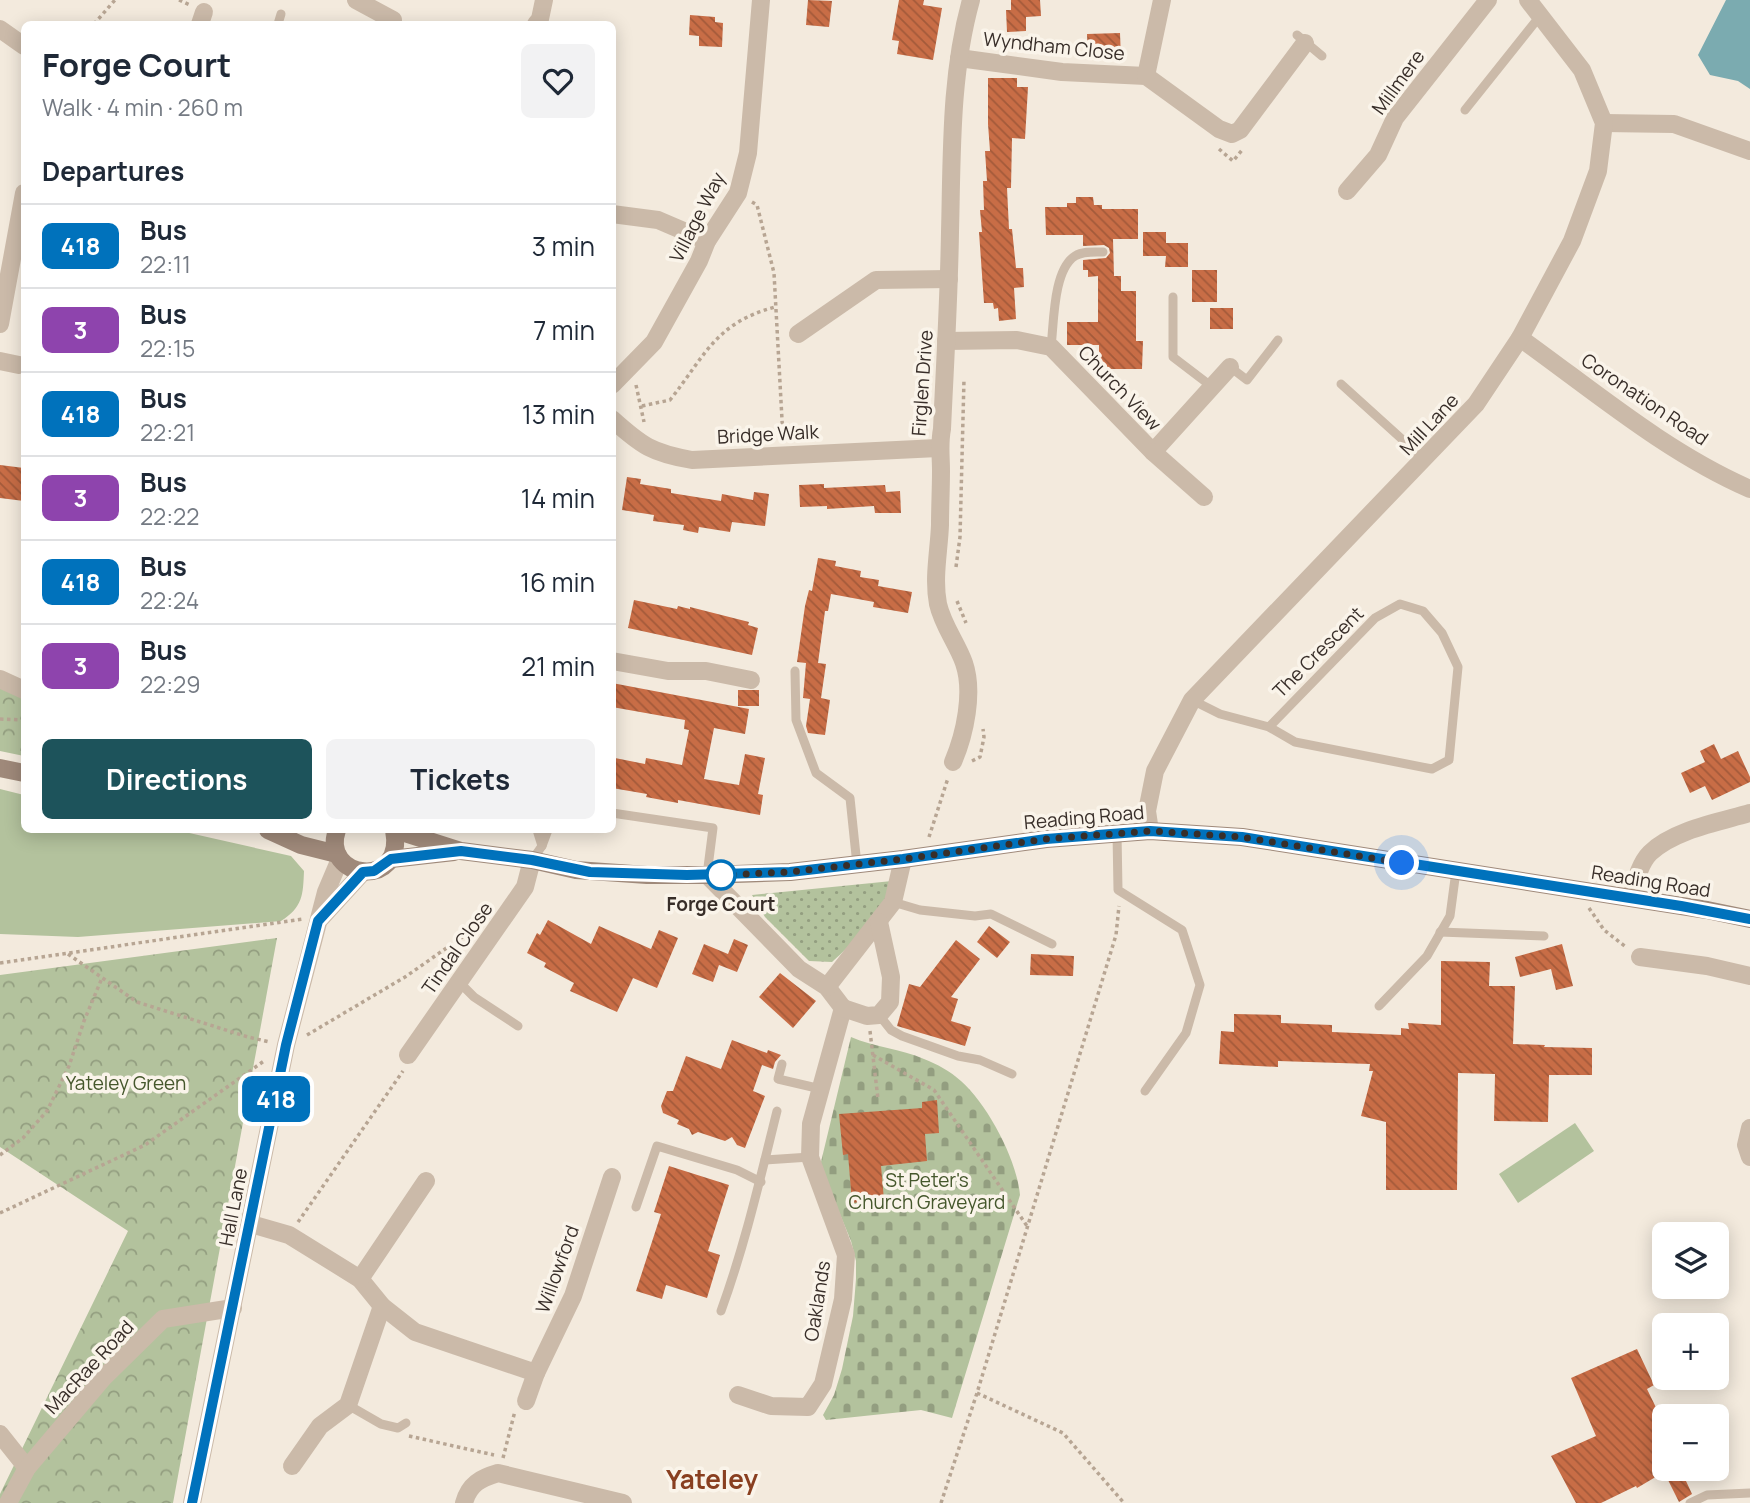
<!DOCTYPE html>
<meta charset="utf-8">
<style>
body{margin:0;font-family:Manrope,sans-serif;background:#f2f2f3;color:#1f2937;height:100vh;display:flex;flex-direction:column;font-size:26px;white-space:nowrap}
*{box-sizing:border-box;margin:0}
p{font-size:23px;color:#747a83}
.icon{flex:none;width:38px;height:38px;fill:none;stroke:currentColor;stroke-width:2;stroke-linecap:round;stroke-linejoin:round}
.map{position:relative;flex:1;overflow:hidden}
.sheet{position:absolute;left:21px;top:21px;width:595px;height:812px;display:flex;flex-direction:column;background:#fff;border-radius:10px;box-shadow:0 4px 18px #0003}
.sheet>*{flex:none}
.badge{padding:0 14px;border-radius:10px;font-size:24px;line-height:46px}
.buttons{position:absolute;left:1652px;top:1222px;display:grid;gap:14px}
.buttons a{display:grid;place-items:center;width:77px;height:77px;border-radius:10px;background:#fff;box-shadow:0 4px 18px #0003;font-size:35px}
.you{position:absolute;width:35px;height:35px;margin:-18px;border:5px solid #fff;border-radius:50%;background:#1a73e8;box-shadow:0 0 0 10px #1a73e833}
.map>.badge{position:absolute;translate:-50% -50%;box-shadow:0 0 0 4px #fff}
h2{padding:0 21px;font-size:26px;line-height:63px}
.round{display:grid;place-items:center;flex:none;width:74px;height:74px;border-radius:10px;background:#f2f2f3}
.overview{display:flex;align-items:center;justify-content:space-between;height:119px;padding:0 21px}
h1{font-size:33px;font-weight:700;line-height:52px}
.cta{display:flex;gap:14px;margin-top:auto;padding:14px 21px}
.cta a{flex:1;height:80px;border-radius:10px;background:#1d535b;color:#fff;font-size:28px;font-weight:700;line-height:80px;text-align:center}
.cta a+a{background:#f2f2f3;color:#1f2937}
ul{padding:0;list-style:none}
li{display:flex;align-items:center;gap:21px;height:84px;padding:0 21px;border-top:2px solid #e0e1e3}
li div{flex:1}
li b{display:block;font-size:26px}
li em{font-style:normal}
li .badge{min-width:77px;font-weight:700;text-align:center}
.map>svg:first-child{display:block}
.green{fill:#b3c29d}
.forest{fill:url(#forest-crowns)}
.cemetery{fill:url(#cemetery-stones)}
.park{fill:url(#park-dots)}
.water{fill:#7babb0}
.building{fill:url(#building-back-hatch)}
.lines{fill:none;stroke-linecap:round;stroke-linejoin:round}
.path{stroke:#b7a593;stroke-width:3.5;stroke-dasharray:3.5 3.5;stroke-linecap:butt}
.service{stroke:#cbbaa9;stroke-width:9}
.minor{stroke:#cbbaa9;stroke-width:18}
.tertiary{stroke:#cbbaa9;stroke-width:18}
.secondary{stroke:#9f897a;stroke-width:18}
.line-casing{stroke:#fff;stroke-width:16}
.line{stroke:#0072bc;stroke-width:10}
.walk{stroke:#382e29;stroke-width:7;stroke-dasharray:0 12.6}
.stop-dot{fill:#fff;stroke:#0072bc;stroke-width:3.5}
.labels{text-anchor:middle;stroke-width:7;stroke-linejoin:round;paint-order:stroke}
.street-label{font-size:19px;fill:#382e29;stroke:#faf4ea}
.stop-label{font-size:19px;font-weight:bold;fill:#382e29;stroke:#faf4ea}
.park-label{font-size:19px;fill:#45572c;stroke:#faf4ea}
.district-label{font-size:26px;font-weight:bold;fill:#893f20;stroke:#faf4ea}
</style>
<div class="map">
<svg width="1750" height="1503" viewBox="0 0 1750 1503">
<defs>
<pattern id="forest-crowns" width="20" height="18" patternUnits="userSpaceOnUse" patternTransform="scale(1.75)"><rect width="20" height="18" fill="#b3c29d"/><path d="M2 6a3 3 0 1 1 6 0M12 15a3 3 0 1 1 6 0" fill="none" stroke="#939e80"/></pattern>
<pattern id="cemetery-stones" width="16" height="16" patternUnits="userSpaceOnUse" patternTransform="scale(1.75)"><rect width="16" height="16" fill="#b3c29d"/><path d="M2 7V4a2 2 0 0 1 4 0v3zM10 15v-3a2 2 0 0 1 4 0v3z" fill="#939e80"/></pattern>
<pattern id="park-dots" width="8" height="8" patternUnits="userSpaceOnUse" patternTransform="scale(1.75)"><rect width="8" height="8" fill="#b3c29d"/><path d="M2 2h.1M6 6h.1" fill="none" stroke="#939e80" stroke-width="1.8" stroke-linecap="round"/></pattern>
<pattern id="building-back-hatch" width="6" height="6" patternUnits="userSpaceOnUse" patternTransform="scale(1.75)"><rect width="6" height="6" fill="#c86d46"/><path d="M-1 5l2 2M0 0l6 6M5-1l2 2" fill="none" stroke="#a35a3a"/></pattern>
</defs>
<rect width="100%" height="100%" fill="#f3eadd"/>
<!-- green -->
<g class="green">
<path d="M 0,789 L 24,795 L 24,830 L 176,830 L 291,856 L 304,871 C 303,895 303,907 281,921 L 78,937 L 0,934 Z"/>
<path d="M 1575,1123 L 1594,1151 L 1518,1203 L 1499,1174 Z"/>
</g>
<!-- forest -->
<g class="forest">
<path d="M 0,686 L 24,698 L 24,756 L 0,751 Z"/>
<path d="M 277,938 L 173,1503 L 0,1503 L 0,1494 L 128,1231 L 0,1147 L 0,975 Z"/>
</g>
<!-- cemetery -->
<path class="cemetery" d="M 851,1037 C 874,1047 901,1049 924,1059 C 937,1064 950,1071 961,1081 C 988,1105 1017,1160 1020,1195 L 952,1418 L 921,1410 L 826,1420 L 823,1415 L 834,1395 L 842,1369 L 853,1316 L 856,1279 L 856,1261 L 851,1241 L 820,1166 Z"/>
<!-- park -->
<path class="park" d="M 892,881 C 890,906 851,945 832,962 L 809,961 L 765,917 L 752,895 Z"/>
<!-- water -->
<path class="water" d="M 1726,0 L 1750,0 L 1750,89 L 1738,81 L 1710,75 L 1698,55 Z"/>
<!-- building -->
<g class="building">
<path d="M 808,0 L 832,1 L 829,27 L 806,25 Z"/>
<path d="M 899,0 L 924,0 L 923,5 L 942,8 L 933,60 L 897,54 L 899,41 L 892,40 Z"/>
<path d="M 1011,0 L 1040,0 L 1041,16 L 1026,17 L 1026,31 L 1007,32 L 1006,10 L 1011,10 Z"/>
<path d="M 690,15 L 715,17 L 715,22 L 723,23 L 722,47 L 699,46 L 699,36 L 689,35 Z"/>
<path d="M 1120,33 L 1121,59 L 1088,59 L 1087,34 Z"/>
<path d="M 988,78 L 1017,78 L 1017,87 L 1028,87 L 1025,139 L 1012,138 L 1011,188 L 1007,188 L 1009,229 L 1012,229 L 1016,268 L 1023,268 L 1024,287 L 1014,288 L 1016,319 L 999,321 L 998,308 L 994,309 L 993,303 L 984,303 L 979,232 L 982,232 L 980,210 L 984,210 L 983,181 L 987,181 L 985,151 L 990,151 L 988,124 Z"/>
<path d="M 1076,197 L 1093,197 L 1094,205 L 1102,205 L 1102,209 L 1138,209 L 1138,239 L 1113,239 L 1114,276 L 1121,276 L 1121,291 L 1136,291 L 1136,341 L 1143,341 L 1142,369 L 1099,369 L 1099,345 L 1067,345 L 1067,322 L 1098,322 L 1098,276 L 1088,277 L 1088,270 L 1083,270 L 1083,260 L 1106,258 L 1110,253 L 1109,248 L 1104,245 L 1083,246 L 1083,235 L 1046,235 L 1045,207 L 1067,207 L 1067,203 L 1076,203 Z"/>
<path d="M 1143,232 L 1166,232 L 1166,243 L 1188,243 L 1188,267 L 1165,267 L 1166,256 L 1143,256 Z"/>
<rect x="1192" y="270" width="25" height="32"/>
<rect x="1210" y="308" width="23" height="21"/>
<path d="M 0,465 L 24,468 L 24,501 L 0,498 Z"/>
<path d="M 627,477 L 641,479 L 640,484 L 671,489 L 671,493 L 721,501 L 722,494 L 753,500 L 754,492 L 769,494 L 765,526 L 732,522 L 730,532 L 699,527 L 698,533 L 683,530 L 684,525 L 653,521 L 654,515 L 622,510 Z"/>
<path d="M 824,484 L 824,488 L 885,485 L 886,492 L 900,491 L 901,513 L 875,513 L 874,506 L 827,509 L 827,506 L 800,507 L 799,485 Z"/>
<path d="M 818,558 L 836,561 L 835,566 L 861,571 L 860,577 L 879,580 L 878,586 L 912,592 L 908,613 L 873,607 L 874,602 L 831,594 L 828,611 L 825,611 L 818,663 L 826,664 L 821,698 L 830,700 L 825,735 L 808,733 L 806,726 L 810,699 L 803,698 L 806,663 L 797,662 L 805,606 L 809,590 L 812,591 Z"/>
<path d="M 634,600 L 677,609 L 678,606 L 690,609 L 690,607 L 749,622 L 748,625 L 758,628 L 752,655 L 628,628 Z"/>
<path d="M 612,683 L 749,709 L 745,734 L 714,728 L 704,779 L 739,785 L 745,754 L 765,758 L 758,794 L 763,795 L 760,815 L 678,800 L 678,803 L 646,797 L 647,794 L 612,788 L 615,758 L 645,764 L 646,758 L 682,765 L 689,730 L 684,729 L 685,720 L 612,707 Z"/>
<rect x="738" y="690" width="21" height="16"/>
<path d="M 1714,744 L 1721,759 L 1738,751 L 1750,777 L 1750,782 L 1712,800 L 1705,786 L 1690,793 L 1681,773 L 1705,762 L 1700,751 Z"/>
<path d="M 548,920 L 591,944 L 599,926 L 651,949 L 659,930 L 678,938 L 657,988 L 633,978 L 617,1012 L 570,991 L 574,983 L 544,967 L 546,963 L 527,953 L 537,933 L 540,935 Z"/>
<path d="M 989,926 L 1010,942 L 997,958 L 977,942 Z"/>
<path d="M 734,939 L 748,945 L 737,972 L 719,965 L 713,982 L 692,974 L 704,944 L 728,954 Z"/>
<path d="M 956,940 L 980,959 L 951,997 L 958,999 L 951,1021 L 971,1027 L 965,1046 L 897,1026 L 909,984 L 920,987 Z"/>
<path d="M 1562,944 L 1573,986 L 1556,990 L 1551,969 L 1520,977 L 1515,957 Z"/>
<path d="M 1031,954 L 1074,956 L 1073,976 L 1030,975 Z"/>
<path d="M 1441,961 L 1490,962 L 1489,986 L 1515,986 L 1513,1044 L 1545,1045 L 1544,1047 L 1592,1048 L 1592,1075 L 1549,1075 L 1548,1122 L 1494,1121 L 1495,1074 L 1458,1073 L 1457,1190 L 1386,1190 L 1386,1122 L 1361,1116 L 1373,1071 L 1369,1071 L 1370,1064 L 1278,1061 L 1278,1067 L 1219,1064 L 1221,1031 L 1234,1032 L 1234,1014 L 1281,1015 L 1281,1023 L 1332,1025 L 1332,1032 L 1401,1035 L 1401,1028 L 1409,1029 L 1408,1023 L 1441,1025 Z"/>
<path d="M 780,973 L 816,1001 L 793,1028 L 759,997 Z"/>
<path d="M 732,1040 L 767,1053 L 768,1050 L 781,1055 L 775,1062 L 773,1069 L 762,1065 L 753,1091 L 765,1096 L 745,1148 L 737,1145 L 732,1137 L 725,1141 L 698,1132 L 692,1135 L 689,1129 L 677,1124 L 679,1120 L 663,1113 L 661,1106 L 667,1091 L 673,1091 L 686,1056 L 721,1069 Z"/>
<path d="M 937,1100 L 939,1133 L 925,1134 L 927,1161 L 881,1166 L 884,1200 L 852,1203 L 848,1154 L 843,1155 L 839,1114 L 922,1108 L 922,1102 Z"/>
<path d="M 669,1166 L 729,1185 L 708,1251 L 720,1255 L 707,1298 L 666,1285 L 662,1299 L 636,1291 L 661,1214 L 654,1212 Z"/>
<path d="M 1637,1349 L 1654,1385 L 1647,1389 L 1664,1424 L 1664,1468 L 1680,1468 L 1692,1494 L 1679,1502 L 1664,1472 L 1637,1488 L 1636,1486 L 1601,1503 L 1576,1503 L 1551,1456 L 1596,1436 L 1571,1378 Z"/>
</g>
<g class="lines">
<!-- path -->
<g class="path">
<path d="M 179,0 L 190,5"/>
<path d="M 94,24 L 115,0"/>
<path d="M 1219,149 L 1233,161 L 1243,149"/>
<path d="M 752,202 L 757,205 L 774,273 L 783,438"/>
<path d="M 636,385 L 644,422"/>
<path d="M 642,406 L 670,400 C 705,356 715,323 775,307"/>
<path d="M 24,436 L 24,435"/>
<path d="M 956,567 L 960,537 L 964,379"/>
<path d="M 957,601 L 966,623"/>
<path d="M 0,719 L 24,720"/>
<path d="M 972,761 L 980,757 L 984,737 L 983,729"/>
<path d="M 929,837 L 948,778"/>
<path d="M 1589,908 L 1604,930 L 1626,947"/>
<path d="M 68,954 L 137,1002 L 248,1037 L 270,1042"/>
<path d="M 0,963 L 303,919"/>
<path d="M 870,1031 L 878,1099"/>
<path d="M 307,1035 L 405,977 L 471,931"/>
<path d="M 873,1055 L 934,1090 L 1027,1226"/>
<path d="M 0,1155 L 23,1138 L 47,1111 L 69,1066 L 84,1021 L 102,978"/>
<path d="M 0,1213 L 145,1145 L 264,1061"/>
<path d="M 298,1222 L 403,1071"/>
<path d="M 977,1393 L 1063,1433 L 1124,1503"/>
<path d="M 409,1436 L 494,1455"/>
<path d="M 503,1458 L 515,1411"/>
<path d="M 941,1503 L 977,1393 L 1116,935 L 1119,906"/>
</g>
<!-- service -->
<g class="service">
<path d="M 278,24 L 281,14"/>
<path d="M 1297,35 L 1322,56"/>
<path d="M 1465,110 L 1540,16"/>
<path d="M 1173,297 L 1173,357 L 1211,386"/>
<path d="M 1051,347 C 1054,323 1053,270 1075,256 C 1083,251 1094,252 1103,252"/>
<path d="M 1230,367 L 1247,380 L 1278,340"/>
<path d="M 1341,384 L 1425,460"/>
<path d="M 795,671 L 796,720 L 816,773 L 850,798 L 857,865"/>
<path d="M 1192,700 L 1220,714 L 1269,727 L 1295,742 L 1432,769 L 1449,760 L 1458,667 L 1442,633 L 1423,611 L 1400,604 L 1375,618 L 1269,727"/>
<path d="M 612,813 L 713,828 L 707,875"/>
<path d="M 537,830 L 542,846"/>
<path d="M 1117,833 L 1118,890 L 1182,930 L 1200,985 L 1186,1033 L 1145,1091"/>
<path d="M 532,860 L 542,846 L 548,830"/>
<path d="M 893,902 L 920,910 L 975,916 L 991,914 L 1052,944"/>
<path d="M 1440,932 L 1544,936"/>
<path d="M 459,982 L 474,997 L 518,1026"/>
<path d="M 1379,1006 L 1427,956 L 1450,916 L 1456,871"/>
<path d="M 879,1015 L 891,1030 L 902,1036 L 958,1056 L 980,1060 L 1012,1074"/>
<path d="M 782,1064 L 778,1079 L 821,1089"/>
<path d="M 765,1160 L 810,1157"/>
<path d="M 636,1207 L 657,1146 L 737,1170 L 761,1182"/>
<path d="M 721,1311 C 745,1245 760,1179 777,1111"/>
<path d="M 348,1405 L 381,1424 L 398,1428 L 406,1423"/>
<path d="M 1690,1503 L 1707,1495 L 1750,1493"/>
</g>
<!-- minor -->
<g class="minor">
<path d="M 356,0 L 393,20 L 392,24"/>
<path d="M 200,24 L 204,12"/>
<path d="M 536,24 L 540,19 L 544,0"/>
<path d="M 0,29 L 24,46"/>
<path d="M 959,58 L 1062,72 L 1146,76 L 1219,129 L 1232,134 L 1240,130 L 1305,43"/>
<path d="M 1146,76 L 1162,0"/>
<path d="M 1604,123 L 1674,124 L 1750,151"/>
<path d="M 1347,191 L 1378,155 L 1395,118 L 1488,0"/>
<path d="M 612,214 L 658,220 L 707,241"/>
<path d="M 0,324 L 24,193"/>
<path d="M 798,334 L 876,280 L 949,279"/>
<path d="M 1520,338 C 1594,391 1667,453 1750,489"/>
<path d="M 946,341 L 1017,340 L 1051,347 L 1153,452 L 1230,367"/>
<path d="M 0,361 L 19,365"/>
<path d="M 612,385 L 654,342 L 699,261 L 707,241 L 738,193 L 748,153 L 761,0"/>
<path d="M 612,419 C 642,446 652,453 692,460 L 938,448"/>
<path d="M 1153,452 L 1204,497"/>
<path d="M 612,661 L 668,671 L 706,671 L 751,680"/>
<path d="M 953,762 C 965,734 974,692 964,663 C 957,643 943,626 938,604 C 933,578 939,551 940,525 C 940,507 941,489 941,471 C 941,456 939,444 942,429 C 945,363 949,298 950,232 C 952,155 950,75 971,0"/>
<path d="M 707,875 L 799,969 L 827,987 L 843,1008 L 811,1124 L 810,1157 L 846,1255 L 843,1299 L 823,1384 L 808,1407 L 771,1406 L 738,1395"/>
<path d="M 1631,898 C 1635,884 1639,864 1650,853 C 1674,830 1719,822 1750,813"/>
<path d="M 1640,957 L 1707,966 L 1750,976"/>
<path d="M 827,987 L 893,902 L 903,859"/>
<path d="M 843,1008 L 867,1016 L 879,1015 L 890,1002 L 891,977 L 879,922"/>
<path d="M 408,1055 L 525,887 L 532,860"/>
<path d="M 1750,1128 L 1746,1145 L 1750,1157"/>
<path d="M 251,1224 L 289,1235 L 360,1279 L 382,1306 L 415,1332 L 536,1373 L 573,1296 L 612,1177"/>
<path d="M 360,1279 L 426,1181"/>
<path d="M 526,1401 L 536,1373"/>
<path d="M 0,1434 L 27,1468"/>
<path d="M 292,1466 L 320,1426 L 348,1405 L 382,1306"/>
<path d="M 8,1503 L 27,1468 L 104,1377 L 163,1319 L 233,1308"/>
<path d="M 464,1503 C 469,1484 481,1478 498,1473 L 623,1503"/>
</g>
<!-- tertiary -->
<g class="tertiary">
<path d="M 0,679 L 24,690"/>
<path d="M 1150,831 L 1147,811 L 1155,771 L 1192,700 L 1476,404 L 1520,338 L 1572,241 L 1598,171 L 1604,123 L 1582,70 L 1528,0"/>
<path d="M 321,918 L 363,872"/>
<path d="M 192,1503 L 286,1045 L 326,892 L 340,859"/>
</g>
<!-- secondary -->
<g class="secondary">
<path d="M 0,768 L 24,773"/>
<path d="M 268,830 L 301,845 L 337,854"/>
<path d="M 337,830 C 320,879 406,891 394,830"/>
<path d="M 395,830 L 461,851 L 532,860 L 576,870 L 647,875 L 707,875 L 790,872 L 903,859 L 1046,839 L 1150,831 L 1242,837 L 1707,910 L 1750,919"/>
<path d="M 391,859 L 454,852"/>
</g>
</g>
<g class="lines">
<!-- line casing -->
<g class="line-casing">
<path id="line" d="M 192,1503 L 286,1045 L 318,921 L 363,872 L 374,871 L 391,859 L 461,851 L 532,860 L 590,872 L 687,875 L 790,872 L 903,859 L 1046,839 L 1150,831 L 1242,837 L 1681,906 L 1750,919"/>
</g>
<!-- line -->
<use href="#line" class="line"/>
<!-- walk -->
<path class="walk" d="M 721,875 L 790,872 L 903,859 L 1046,839 L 1150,831 L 1242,837 L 1402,863"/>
</g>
<!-- markers -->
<circle class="stop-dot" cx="721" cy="875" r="14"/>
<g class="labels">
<!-- street labels -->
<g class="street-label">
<text transform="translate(1054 46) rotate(6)" y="7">Wyndham Close</text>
<text transform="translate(1398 82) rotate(-54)" y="7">Millmere</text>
<text transform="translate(697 217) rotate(-63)" y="7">Village Way</text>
<text transform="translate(922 383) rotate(-86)" y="7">Firglen Drive</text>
<text transform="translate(1120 388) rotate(46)" y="7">Church View</text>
<text transform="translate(1645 399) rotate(34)" y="7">Coronation Road</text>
<text transform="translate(1429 424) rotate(-47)" y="7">Mill Lane</text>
<text transform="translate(768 434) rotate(-3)" y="7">Bridge Walk</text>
<text transform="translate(1318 652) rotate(-45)" y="7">The Crescent</text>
<text transform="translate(1084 817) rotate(-5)" y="7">Reading Road</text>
<text transform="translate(1651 881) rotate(9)" y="7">Reading Road</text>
<text transform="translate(457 948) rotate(-55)" y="7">Tindal Close</text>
<text transform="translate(233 1207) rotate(-79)" y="7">Hall Lane</text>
<text transform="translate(557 1269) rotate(-70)" y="7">Willowford</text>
<text transform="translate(817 1301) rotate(-81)" y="7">Oaklands</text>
<text transform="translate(89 1367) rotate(-47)" y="7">MacRae Road</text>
</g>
<!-- stop labels -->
<g class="stop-label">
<text x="721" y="911">Forge Court</text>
</g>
<!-- park labels -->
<g class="park-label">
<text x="126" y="1090">Yateley Green</text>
<text x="927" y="1187">St Peter's<tspan x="927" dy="22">Church Graveyard</tspan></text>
</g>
<!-- district labels -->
<g class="district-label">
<text x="712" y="1489">Yateley</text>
</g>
</g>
</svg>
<div class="buttons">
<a><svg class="icon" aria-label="layers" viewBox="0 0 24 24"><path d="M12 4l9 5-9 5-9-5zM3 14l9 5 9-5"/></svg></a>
<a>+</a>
<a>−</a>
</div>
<div class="you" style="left:1402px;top:863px"></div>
<b class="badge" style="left:276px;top:1099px;background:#0072bc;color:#fff">418</b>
<section class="sheet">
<div class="overview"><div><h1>Forge Court</h1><p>Walk · 4 min · 260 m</p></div><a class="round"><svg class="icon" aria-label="heart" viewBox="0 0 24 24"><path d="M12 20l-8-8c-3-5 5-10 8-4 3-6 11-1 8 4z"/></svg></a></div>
<h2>Departures</h2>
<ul>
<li><span class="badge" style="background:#0072bc;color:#fff">418</span><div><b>Bus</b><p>22:11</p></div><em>3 min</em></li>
<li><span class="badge" style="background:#8e44ad;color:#fff">3</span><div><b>Bus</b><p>22:15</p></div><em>7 min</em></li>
<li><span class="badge" style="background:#0072bc;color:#fff">418</span><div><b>Bus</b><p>22:21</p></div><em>13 min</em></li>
<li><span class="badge" style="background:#8e44ad;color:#fff">3</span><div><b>Bus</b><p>22:22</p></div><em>14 min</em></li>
<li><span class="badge" style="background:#0072bc;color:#fff">418</span><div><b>Bus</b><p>22:24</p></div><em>16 min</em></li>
<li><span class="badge" style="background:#8e44ad;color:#fff">3</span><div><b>Bus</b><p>22:29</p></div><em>21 min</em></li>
</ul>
<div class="cta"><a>Directions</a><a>Tickets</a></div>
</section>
</div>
